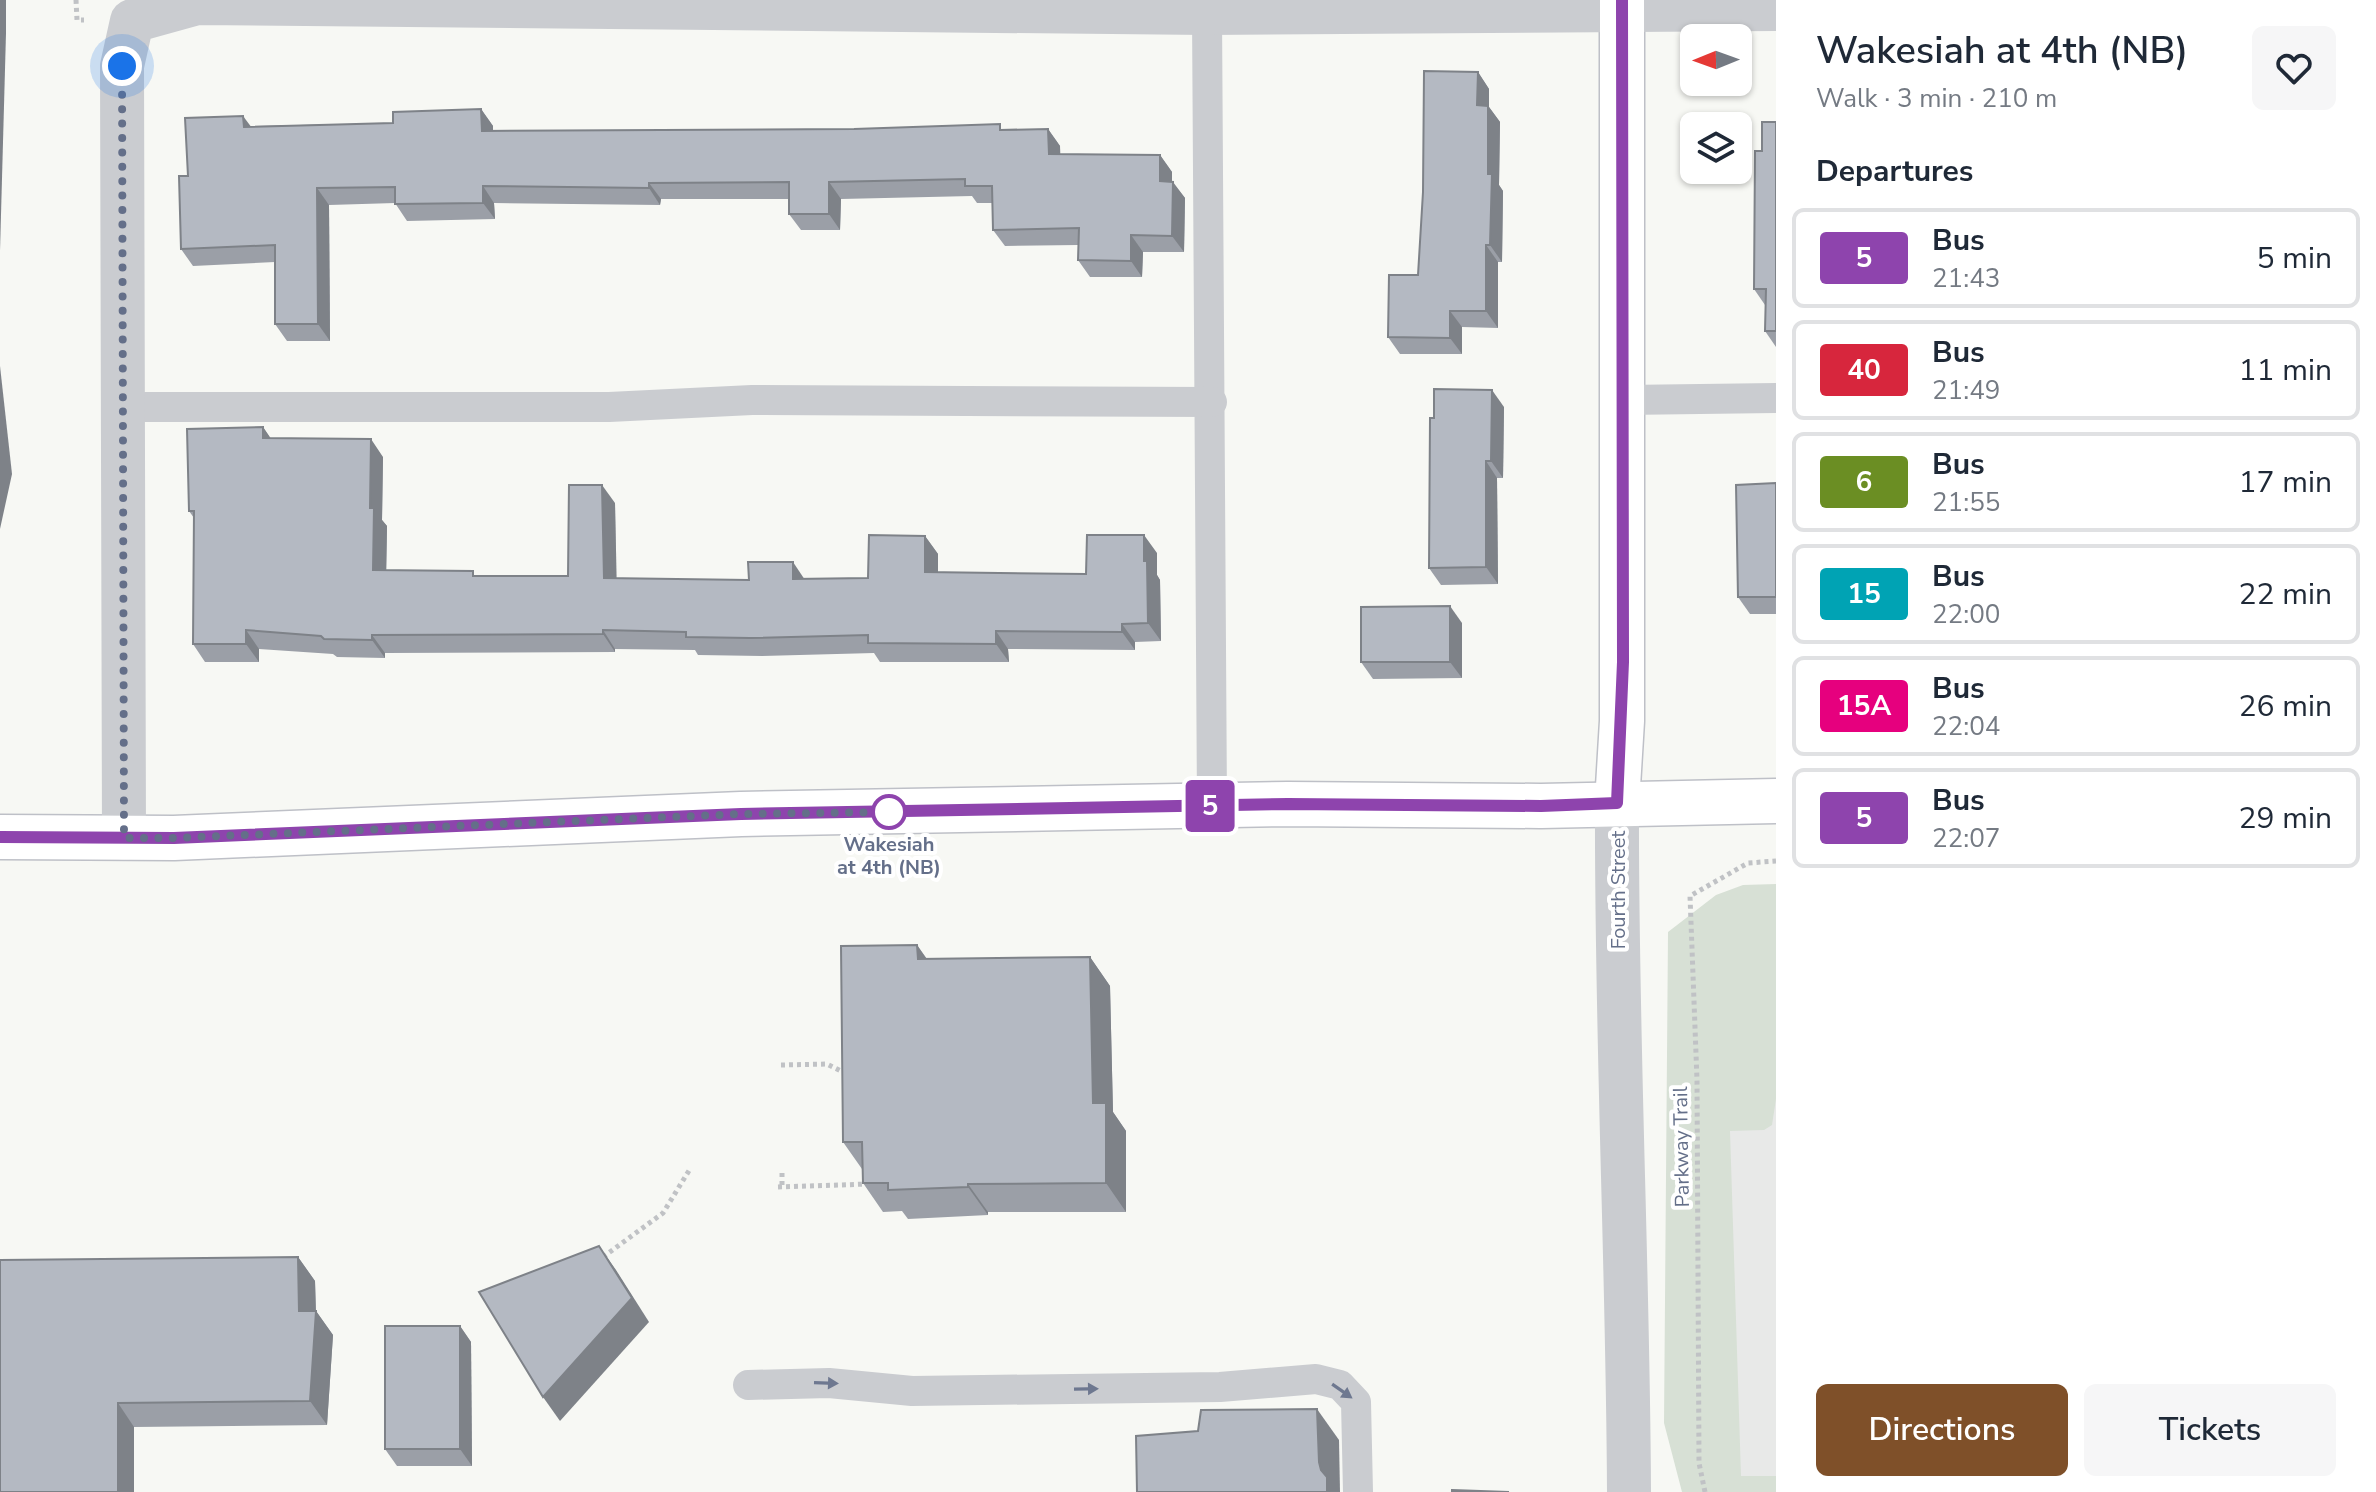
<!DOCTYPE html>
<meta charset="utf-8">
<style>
body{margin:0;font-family:"Nunito Sans",sans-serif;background:#f6f6f7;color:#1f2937;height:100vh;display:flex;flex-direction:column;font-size:30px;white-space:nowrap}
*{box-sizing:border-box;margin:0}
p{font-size:26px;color:#747a83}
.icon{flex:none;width:44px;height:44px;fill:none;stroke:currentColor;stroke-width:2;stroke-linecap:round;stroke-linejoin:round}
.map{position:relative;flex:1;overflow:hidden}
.drawer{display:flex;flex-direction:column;background:#fff;width:600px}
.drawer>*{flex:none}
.badge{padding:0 16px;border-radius:6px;font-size:28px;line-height:52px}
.needle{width:52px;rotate:269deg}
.controls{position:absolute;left:1680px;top:24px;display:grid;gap:16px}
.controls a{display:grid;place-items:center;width:72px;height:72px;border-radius:12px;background:#fff;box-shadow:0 2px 6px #0004;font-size:40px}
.you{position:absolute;width:40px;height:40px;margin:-20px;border:6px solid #fff;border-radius:50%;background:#1a73e8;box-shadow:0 0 0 12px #1a73e833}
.map>.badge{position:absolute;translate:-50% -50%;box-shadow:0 0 0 4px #fff}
h2{padding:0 40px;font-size:30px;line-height:72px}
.round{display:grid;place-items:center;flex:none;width:84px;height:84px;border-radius:12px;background:#f6f6f7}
.head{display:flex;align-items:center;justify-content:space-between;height:136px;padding:0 40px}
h1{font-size:38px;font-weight:600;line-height:60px}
.button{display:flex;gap:16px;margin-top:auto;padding:16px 40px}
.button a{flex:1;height:92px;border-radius:12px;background:#7f5029;color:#fff;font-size:32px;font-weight:600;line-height:92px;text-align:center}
.button a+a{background:#f6f6f7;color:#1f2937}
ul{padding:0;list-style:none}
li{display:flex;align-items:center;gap:24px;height:100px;margin:0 16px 12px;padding:0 24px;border:4px solid #e0e1e3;border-radius:12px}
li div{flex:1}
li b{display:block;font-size:30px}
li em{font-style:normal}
li .badge{min-width:88px;font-weight:700;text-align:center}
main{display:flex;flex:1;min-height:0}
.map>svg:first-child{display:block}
.built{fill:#e8e9e8}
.green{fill:#d7e0d5}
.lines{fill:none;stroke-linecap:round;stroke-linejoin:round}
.secondary-casing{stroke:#bec0c7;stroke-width:47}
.path{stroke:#c0c2c5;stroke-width:5;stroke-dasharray:4 4;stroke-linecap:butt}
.lane{stroke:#caccd0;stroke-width:30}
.street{stroke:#caccd0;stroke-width:44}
.secondary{stroke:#fff;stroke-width:44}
.wall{fill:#9b9fa7}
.shaded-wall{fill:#7e8288}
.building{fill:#b4b9c2;stroke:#7e8288;stroke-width:2}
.oneway{fill:#6e7890}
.line-casing{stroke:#fff;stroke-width:18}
.line{stroke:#8e44ad;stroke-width:12}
.walk{stroke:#646f89;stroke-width:8;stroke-dasharray:0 14.4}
.stop-dot{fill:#fff;stroke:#8e44ad;stroke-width:4}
.labels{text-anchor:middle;stroke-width:8;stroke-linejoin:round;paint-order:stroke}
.stop-label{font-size:20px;font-weight:bold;fill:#646f89;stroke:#fff}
.street-label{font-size:20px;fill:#646f89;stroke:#fff}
</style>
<main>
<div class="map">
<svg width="1776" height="1492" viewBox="0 0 1776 1492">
<rect width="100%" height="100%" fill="#f7f8f4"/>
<!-- built -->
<path class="built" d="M 1776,910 L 1776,1492 L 1724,1492 L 1719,975 Z"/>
<!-- green -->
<path class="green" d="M 1776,884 L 1776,1099 L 1772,1125 L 1764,1130 L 1730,1131 L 1741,1476 L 1776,1476 L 1776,1492 L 1682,1492 L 1664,1423 L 1668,932 L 1716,895 L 1743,885 Z"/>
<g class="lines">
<!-- secondary casing -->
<g class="secondary-casing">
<g id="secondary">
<path d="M 1617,803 L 1622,721 L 1622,0"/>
<path d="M 0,837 L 174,838 L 741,814 L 1288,804 L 1541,806 L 1776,801"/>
</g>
</g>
<!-- path -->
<g class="path">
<path d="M 76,0 L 77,20 L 84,20"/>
<path d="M 781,1065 L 827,1064 L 849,1075"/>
<path d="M 782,1173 L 782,1187"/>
<path d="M 778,1187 L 869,1184"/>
<path d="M 603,1257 L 663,1213 L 690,1169"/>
<path d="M 1705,1492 L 1699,1463 L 1697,1080 L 1690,896 L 1748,863 L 1776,861"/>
</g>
<!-- lane -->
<g class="lane">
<path d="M 1207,13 L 1212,806"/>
<path d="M 1624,400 L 1776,398"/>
<path d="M 122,407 L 609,407 L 752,400 L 1212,402"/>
<path d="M 748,1385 L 829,1383 L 912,1391 L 1220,1387 L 1316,1379 L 1340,1385 L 1356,1402 L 1358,1492"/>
</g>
<!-- street -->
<g class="street">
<path d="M 1617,803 C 1616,1033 1628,1262 1629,1492"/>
<path d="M 124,838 L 122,66 L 132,21 L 197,3 L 1207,13 L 1776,9"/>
</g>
<!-- secondary -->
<use href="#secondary" class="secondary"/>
</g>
<!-- wall -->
<g class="wall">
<path d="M 1478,72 L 1489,89 L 1489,107 L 1500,122 L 1499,185 L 1503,191 L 1502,262 L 1498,262 L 1498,328 L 1462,327 L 1462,354 L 1400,354 L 1388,337 L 1418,275 Z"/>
<path d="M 481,109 L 493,126 L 493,131 L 1048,129 L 1060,146 L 1060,154 L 1160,155 L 1172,172 L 1172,182 L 1185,198 L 1184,252 L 1143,252 L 1142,277 L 1090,277 L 1078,260 L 1078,245 L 1005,246 L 993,230 L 992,203 L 977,203 L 972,196 L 841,199 L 840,230 L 801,230 L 789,214 L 789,199 L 661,199 L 660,205 L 494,203 L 495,219 L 407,221 L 395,203 L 329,205 L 330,341 L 287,341 L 275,324 L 275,262 L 193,266 L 181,249 L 188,176 L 251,126 L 393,123 Z"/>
<path d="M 1776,122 L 1776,347 L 1765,331 L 1765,305 L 1754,289 L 1762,151 Z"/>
<path d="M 1504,407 L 1503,478 L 1497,478 L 1498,584 L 1441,585 L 1429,568 Z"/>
<path d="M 263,427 L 270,438 L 383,457 L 382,520 L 387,526 L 386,570 L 476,576 L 568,576 L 615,503 L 616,578 L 749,580 L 868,578 L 925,536 L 938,554 L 938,572 L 1086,574 L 1157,553 L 1157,575 L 1160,580 L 1161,641 L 1135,642 L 1135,650 L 1008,649 L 1009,662 L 880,662 L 874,653 L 762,656 L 698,655 L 695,650 L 615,649 L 615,652 L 385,653 L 385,658 L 337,657 L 333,654 L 259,649 L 259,662 L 205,662 L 193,644 L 194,518 L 189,511 Z"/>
<path d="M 1776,483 L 1776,614 L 1750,614 L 1738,597 Z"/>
<path d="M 1462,623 L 1462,678 L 1373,679 L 1361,662 Z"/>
<path d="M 917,945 L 927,959 L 1090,957 L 1110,986 L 1113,1112 L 1126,1131 L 1126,1212 L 988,1212 L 988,1215 L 908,1219 L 902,1211 L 883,1212 L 863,1183 L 862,1169 L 843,1142 Z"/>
<path d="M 298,1257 L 315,1281 L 316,1311 L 333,1335 L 327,1425 L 134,1427 L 0,1492 Z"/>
<path d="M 460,1326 L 471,1342 L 472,1466 L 397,1466 L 385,1449 Z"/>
</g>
<!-- shaded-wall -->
<g class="shaded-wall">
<path d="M 0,0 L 6,0 L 6,33 L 0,251 Z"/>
<path d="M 1478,72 L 1489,89 L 1489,107 L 1500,122 L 1499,185 L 1503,191 L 1502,262 L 1490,245 L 1488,174 L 1477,105 Z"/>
<path d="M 481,109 L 493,126 L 493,148 L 482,131 Z"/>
<path d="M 243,116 L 255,132 L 244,127 Z"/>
<path d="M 1048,129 L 1060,146 L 1061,171 L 1049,154 Z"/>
<path d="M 1160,155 L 1172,172 L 1172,198 L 1160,181 Z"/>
<path d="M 829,182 L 841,199 L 840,230 L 829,214 Z"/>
<path d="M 1173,182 L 1185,198 L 1184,252 L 1172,236 Z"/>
<path d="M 649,183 L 661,199 L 660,205 L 649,188 Z"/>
<path d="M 483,186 L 494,203 L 495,219 L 483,203 Z"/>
<path d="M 317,188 L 329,205 L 330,341 L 318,324 Z"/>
<path d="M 1131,235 L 1143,252 L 1142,277 L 1131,261 Z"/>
<path d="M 1486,245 L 1498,262 L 1498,328 L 1486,311 Z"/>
<path d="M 1450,311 L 1462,327 L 1462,354 L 1450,338 Z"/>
<path d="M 0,366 L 12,474 L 0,529 Z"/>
<path d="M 1492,390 L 1504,407 L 1503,478 L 1491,461 Z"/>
<path d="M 263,427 L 276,446 L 263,438 Z"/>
<path d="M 371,439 L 383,457 L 382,520 L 387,526 L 386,588 L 373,570 L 370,508 Z"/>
<path d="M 1486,461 L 1497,478 L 1498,584 L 1486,567 Z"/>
<path d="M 602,485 L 615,503 L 617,596 L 604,578 Z"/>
<path d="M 1144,535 L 1157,553 L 1157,575 L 1160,580 L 1161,641 L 1148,623 L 1144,561 Z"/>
<path d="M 925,536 L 938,554 L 938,590 L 925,572 Z"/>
<path d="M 793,562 L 805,580 L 793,579 Z"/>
<path d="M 1450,606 L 1462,623 L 1462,678 L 1450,662 Z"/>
<path d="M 1122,624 L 1135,642 L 1135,650 L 1122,632 Z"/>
<path d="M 246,630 L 259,649 L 259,662 L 246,644 Z"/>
<path d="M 603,630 L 615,649 L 615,652 L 603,634 Z"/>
<path d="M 996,631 L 1008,649 L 1009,662 L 996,644 Z"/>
<path d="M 372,635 L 385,653 L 385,658 L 372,640 Z"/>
<path d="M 917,945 L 937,974 L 918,959 Z"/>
<path d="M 1090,957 L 1110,986 L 1113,1112 L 1126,1131 L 1126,1212 L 1106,1183 L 1093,1103 Z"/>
<path d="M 968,1184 L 988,1212 L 988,1215 L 968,1187 Z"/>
<path d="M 599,1246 L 616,1270 L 649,1322 L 560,1421 L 543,1397 Z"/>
<path d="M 298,1257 L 315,1281 L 316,1319 L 316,1311 L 333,1335 L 327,1425 L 310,1401 L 299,1311 Z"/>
<path d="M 460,1326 L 471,1342 L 472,1466 L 460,1449 Z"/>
<path d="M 118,1403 L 134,1427 L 134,1492 L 118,1492 Z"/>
<path d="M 1317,1409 L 1339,1440 L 1340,1492 L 1327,1492 L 1319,1462 Z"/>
</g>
<!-- building -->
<g class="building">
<path d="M 1424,71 L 1478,72 L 1477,105 L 1488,106 L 1488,174 L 1492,174 L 1490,245 L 1486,245 L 1486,311 L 1450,311 L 1450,338 L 1388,337 L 1389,275 L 1418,275 L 1423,192 Z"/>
<path d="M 481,109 L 482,131 L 854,129 L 1000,124 L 1000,130 L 1048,129 L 1049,154 L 1160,155 L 1160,181 L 1173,182 L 1172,236 L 1131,235 L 1131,261 L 1078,260 L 1079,228 L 993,230 L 992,186 L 965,186 L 965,179 L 829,182 L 829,214 L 789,214 L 789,182 L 649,183 L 649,188 L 483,186 L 483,203 L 395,204 L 395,187 L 317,188 L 318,324 L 275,324 L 275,245 L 181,249 L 179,176 L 188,176 L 185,118 L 243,116 L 244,127 L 393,123 L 393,112 Z"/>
<path d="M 1762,122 L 1776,122 L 1776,331 L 1765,331 L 1766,289 L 1754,289 L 1755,151 L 1762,151 Z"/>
<path d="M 1434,389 L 1492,390 L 1491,461 L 1486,461 L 1486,567 L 1429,568 L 1430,418 L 1434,418 Z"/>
<path d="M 263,427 L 263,438 L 371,439 L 370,508 L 374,508 L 373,570 L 473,571 L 473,576 L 568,576 L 569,485 L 602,485 L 604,578 L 749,580 L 748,562 L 793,562 L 793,579 L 868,578 L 869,535 L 925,536 L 925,572 L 1086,574 L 1087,535 L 1144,535 L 1144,561 L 1147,561 L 1148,623 L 1122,624 L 1122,632 L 996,631 L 996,644 L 868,643 L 868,635 L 750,638 L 686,637 L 686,632 L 603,630 L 603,634 L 372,635 L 372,640 L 324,639 L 321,636 L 246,630 L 246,644 L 193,644 L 194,511 L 189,511 L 187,429 Z"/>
<path d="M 1776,483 L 1776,597 L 1738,597 L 1736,485 Z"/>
<path d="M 1450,606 L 1450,662 L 1361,662 L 1361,607 Z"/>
<path d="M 917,945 L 918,959 L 1090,957 L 1093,1103 L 1106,1103 L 1106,1183 L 968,1184 L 968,1187 L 888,1190 L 888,1183 L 863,1183 L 862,1142 L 843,1142 L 841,946 Z"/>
<path d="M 599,1246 L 632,1298 L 543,1397 L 479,1292 Z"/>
<path d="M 298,1257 L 299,1311 L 316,1311 L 310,1401 L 118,1403 L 118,1492 L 0,1492 L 0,1260 Z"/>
<rect x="385" y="1326" width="75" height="123"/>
<path d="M 1317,1409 L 1319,1462 L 1321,1470 L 1327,1477 L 1327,1492 L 1137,1492 L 1136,1436 L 1198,1431 L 1201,1410 Z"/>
<path d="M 1452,1490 L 1509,1492 L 1452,1492 Z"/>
</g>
<!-- one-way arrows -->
<defs><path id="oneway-solid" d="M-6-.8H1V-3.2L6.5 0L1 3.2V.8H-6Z" transform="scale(2)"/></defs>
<g class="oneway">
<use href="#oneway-solid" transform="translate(826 1383) rotate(2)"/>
<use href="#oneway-solid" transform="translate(1086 1389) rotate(-1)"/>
<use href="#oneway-solid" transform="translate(1342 1391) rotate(35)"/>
</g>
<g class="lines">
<!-- line casing -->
<g class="line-casing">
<path id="line" d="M 0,837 L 174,838 L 741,814 L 1288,804 L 1541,806 L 1617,803 L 1623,662 L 1622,0"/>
</g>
<!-- line -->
<use href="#line" class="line"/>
<!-- walk -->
<path class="walk" d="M 122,66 L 124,838 L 174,838 L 741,814 L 898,812 L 889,812"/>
</g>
<!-- markers -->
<circle class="stop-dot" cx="889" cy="812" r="16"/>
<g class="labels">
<!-- stop labels -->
<g class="stop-label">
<text x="889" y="851">Wakesiah<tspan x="889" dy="23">at 4th (NB)</tspan></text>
</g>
<!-- street labels -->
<g class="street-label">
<text transform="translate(1618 890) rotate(-90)" y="7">Fourth Street</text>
<text transform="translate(1681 1147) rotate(-91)" y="7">Parkway Trail</text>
</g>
</g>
</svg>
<div class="controls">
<a><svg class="needle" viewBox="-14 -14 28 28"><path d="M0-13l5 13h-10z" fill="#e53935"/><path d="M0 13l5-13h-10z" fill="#747a83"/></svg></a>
<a><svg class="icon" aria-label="layers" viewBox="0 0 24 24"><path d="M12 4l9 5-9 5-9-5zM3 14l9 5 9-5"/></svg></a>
</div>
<div class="you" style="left:122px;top:66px"></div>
<b class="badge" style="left:1210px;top:806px;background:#8e44ad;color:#fff">5</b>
</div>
<section class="drawer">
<div class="head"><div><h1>Wakesiah at 4th (NB)</h1><p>Walk · 3 min · 210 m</p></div><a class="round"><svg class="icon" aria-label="heart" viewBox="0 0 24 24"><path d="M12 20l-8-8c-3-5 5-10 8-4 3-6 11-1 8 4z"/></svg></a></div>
<h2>Departures</h2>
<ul>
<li><span class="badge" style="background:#8e44ad;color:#fff">5</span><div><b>Bus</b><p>21:43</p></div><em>5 min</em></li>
<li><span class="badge" style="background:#d7263d;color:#fff">40</span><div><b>Bus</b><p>21:49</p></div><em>11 min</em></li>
<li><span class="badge" style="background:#6b8e23;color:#fff">6</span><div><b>Bus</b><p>21:55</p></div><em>17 min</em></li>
<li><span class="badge" style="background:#00a3b4;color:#fff">15</span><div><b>Bus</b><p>22:00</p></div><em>22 min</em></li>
<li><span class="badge" style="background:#e6007e;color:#fff">15A</span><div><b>Bus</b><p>22:04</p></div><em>26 min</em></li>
<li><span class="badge" style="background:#8e44ad;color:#fff">5</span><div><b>Bus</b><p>22:07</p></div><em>29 min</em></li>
</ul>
<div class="button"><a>Directions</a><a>Tickets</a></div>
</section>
</main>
